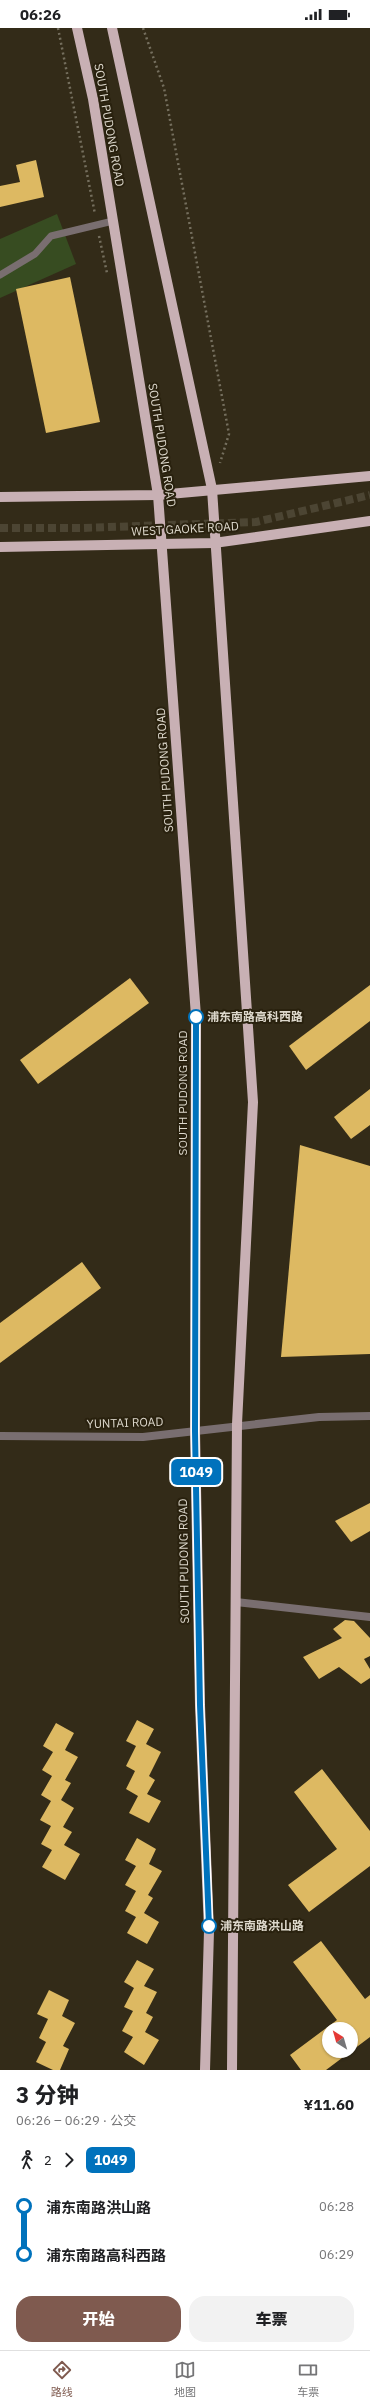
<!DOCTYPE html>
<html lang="zh">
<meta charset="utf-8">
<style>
body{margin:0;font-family:"IBM Plex Sans","Noto Sans SC",sans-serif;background:#f2f2f2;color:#202124;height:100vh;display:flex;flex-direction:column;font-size:15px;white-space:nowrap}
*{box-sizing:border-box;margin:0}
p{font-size:13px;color:#757577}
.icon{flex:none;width:22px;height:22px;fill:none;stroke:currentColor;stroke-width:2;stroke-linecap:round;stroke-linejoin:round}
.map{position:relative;height:2042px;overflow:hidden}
.details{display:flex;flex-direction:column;background:#fff;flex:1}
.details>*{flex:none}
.badge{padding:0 8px;border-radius:6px;font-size:14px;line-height:26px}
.needle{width:26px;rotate:323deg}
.controls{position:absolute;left:322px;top:1994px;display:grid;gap:8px}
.controls a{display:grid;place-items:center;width:36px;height:36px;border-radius:50%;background:#fff;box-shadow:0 1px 3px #0004;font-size:20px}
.map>.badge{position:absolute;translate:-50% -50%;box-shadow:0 0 0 2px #fff}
.legs{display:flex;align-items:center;gap:6px;height:44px;padding:0 16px;font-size:13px}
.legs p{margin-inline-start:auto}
.head{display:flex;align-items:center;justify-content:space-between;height:68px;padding:0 16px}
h1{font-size:22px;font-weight:800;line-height:30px}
.action{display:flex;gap:8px;margin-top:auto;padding:8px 16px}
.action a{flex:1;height:46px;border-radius:16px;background:#7f5a4f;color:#fff;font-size:16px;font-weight:800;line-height:46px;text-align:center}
.action a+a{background:#f2f2f2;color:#202124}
ul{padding:0 16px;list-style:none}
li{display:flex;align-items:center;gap:14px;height:48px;font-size:15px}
li i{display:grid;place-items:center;width:6px;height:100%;margin:0 5px;background:currentColor}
li i::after{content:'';width:10px;height:10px;margin:-5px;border:3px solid;border-radius:50%;background:#fff}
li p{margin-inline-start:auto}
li:first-child i{background:linear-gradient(#0000 50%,currentColor 0)}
li:last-child i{background:linear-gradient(currentColor 50%,#0000 0)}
.status{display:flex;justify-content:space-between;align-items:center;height:28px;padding:0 20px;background:#fff;direction:ltr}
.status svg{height:11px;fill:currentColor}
.menu{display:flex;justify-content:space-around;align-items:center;height:56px;border-top:1px solid #e0e0e0;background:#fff;font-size:11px;color:#757577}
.menu a{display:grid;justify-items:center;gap:2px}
.menu .selected{color:#7f5a4f}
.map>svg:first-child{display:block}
.green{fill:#374c21}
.building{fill:#ddb962;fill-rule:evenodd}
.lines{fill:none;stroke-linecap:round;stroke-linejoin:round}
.secondary-tunnel{stroke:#4c4533;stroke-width:8;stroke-dasharray:8 4;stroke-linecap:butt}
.path{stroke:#756f5e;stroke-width:2.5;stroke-dasharray:2 3;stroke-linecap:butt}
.service{stroke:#796e70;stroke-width:7}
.minor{stroke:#796e70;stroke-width:8}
.tertiary{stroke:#796e70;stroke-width:8}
.primary{stroke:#c8b0b4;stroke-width:10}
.line-1-casing{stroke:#fff;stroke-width:9}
.line-1{stroke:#0072bc;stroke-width:6}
.stop-1-dot{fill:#fff;stroke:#0072bc;stroke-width:2}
.labels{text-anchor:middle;stroke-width:4;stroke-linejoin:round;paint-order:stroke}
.street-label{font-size:12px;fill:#ddd8cc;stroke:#29210e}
.stop-label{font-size:12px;font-weight:bold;fill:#ddd8cc;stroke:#29210e;text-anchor:start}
</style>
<div class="status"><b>06:26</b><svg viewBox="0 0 49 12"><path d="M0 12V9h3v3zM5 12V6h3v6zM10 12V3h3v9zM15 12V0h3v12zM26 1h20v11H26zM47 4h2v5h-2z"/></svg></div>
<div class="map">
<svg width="370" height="2042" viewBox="0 0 370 2042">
<rect width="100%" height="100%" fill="#332b18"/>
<!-- green -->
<path class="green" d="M 57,186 L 76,236 L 0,270 L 0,211 Z"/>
<!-- building -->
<g class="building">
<path d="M 36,132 L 44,169 L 0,179 L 0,158 L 20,154 L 16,137 Z"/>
<path d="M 70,249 L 100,394 L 46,405 L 16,261 Z"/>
<path d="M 130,950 L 149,975 L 38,1056 L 20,1032 Z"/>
<path d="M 370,957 L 370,993 L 306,1042 L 289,1018 Z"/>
<path d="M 370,1061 L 370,1097 L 351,1111 L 334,1089 Z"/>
<path d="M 300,1117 L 370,1138 L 370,1326 L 281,1329 Z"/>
<path d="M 82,1234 L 101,1260 L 0,1335 L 0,1295 Z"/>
<path d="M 370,1475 L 370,1503 L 351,1514 L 335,1493 Z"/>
<path d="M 345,1592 L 354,1593 L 370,1610 L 370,1628 L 364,1631 L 370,1641 L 370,1650 L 361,1656 L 339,1639 L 319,1651 L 303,1629 L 342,1610 L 333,1601 Z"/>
<path d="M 137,1692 L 154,1701 L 146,1716 L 161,1724 L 149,1748 L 155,1752 L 147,1766 L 161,1773 L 149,1795 L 129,1785 L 138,1768 L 126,1761 L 135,1743 L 126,1738 L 136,1718 L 126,1713 Z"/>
<path d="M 56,1695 L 74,1705 L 65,1722 L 78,1729 L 65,1752 L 71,1755 L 61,1772 L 74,1780 L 63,1799 L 72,1804 L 64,1817 L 80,1826 L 65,1852 L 42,1839 L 52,1822 L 41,1816 L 51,1798 L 40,1792 L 51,1773 L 41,1767 L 52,1748 L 42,1742 L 53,1724 L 43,1718 Z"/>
<path d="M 322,1741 L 370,1803 L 370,1838 L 309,1884 L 288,1857 L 337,1821 L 294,1764 Z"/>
<path d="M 137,1810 L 156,1821 L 149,1836 L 162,1843 L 148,1867 L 153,1870 L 144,1885 L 159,1894 L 147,1916 L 127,1905 L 136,1889 L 125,1883 L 136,1863 L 125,1857 L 136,1838 L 125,1832 Z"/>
<path d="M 321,1913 L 365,1971 L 370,1967 L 370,2009 L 326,2042 L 301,2042 L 290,2027 L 337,1992 L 293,1934 ZM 329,2001 L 351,2001 L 351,2023 L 329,2023 Z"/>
<path d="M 137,1932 L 154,1941 L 144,1958 L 157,1964 L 146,1985 L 153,1989 L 145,2004 L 159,2012 L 144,2037 L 124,2024 L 133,2009 L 122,2003 L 133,1983 L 124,1979 L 134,1960 L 124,1954 Z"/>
<path d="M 49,1962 L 69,1972 L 62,1988 L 75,1995 L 63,2018 L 69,2021 L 60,2042 L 53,2042 L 36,2034 L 46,2014 L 39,2010 L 48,1991 L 37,1986 Z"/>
</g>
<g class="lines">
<!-- secondary-tunnel -->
<path class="secondary-tunnel" d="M 0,500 L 81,500 L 256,494 L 370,467"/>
<!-- path -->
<g class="path">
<path d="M 58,0 L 95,186"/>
<path d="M 143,0 L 164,60 L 229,406 L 220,435"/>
<path d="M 99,208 L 107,245"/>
</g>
<!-- service -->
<path class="service" d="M 0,247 L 35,226 L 51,208 L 113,193"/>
<!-- minor -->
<path class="minor" d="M 236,1574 L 370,1589"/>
<!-- tertiary -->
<path class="tertiary" d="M 0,1408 L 143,1409 L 319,1389 L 370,1388"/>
<!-- primary -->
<g class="primary">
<path d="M 77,0 L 93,71 L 158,467 L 196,988 L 195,1403 L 200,1677 L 209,1903 L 205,2042"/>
<path d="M 112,0 L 212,461 L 253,1074 L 237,1396 L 232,2042"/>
<path d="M 0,469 L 158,467 L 370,448"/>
<path d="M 0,519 L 214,515 L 370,493"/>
</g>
</g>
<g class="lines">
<!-- line-1 casing -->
<g class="line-1-casing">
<path id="line-1" d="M 196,989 L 195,1403 L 200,1677 L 209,1898"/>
</g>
<!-- line-1 -->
<use href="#line-1" class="line-1"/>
</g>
<!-- markers -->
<g class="stop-1-dot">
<circle cx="196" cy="989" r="7"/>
<circle cx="209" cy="1898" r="7"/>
</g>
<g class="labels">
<!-- street labels -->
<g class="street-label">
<text transform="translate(109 97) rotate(80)" y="4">SOUTH PUDONG ROAD</text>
<text transform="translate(162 417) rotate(81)" y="4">SOUTH PUDONG ROAD</text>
<text transform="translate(185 501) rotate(-3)" y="4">WEST GAOKE ROAD</text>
<text transform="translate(165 742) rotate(-94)" y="4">SOUTH PUDONG ROAD</text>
<text transform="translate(183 1065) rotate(-90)" y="4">SOUTH PUDONG ROAD</text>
<text transform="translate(125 1395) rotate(-2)" y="4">YUNTAI ROAD</text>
<text transform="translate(184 1533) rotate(-91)" y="4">SOUTH PUDONG ROAD</text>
</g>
<!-- stop labels -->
<g class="stop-label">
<text x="207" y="993">浦东南路高科西路</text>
<text x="220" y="1902">浦东南路洪山路</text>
</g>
</g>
</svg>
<div class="controls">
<a><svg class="needle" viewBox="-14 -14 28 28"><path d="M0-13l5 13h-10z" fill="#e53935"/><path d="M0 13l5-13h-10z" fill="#757577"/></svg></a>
</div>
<b class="badge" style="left:196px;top:1444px;background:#0072bc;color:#fff">1049</b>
</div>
<section class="details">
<div class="head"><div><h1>3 分钟</h1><p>06:26 – 06:29 · 公交</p></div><b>¥11.60</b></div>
<div class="legs"><svg class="icon" aria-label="walk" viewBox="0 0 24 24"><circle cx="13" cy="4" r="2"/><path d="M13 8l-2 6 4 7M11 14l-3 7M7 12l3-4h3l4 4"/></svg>2<svg class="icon" aria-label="forward" viewBox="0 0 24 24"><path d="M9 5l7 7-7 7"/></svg><b class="badge" style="background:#0072bc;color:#fff">1049</b></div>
<ul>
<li><i style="color:#0072bc"></i><b>浦东南路洪山路</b><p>06:28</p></li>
<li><i style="color:#0072bc"></i><b>浦东南路高科西路</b><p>06:29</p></li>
</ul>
<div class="action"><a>开始</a><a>车票</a></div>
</section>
<nav class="menu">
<a class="selected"><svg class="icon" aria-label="directions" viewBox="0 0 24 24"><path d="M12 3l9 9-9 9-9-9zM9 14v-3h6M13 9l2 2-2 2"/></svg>路线</a>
<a><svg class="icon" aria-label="map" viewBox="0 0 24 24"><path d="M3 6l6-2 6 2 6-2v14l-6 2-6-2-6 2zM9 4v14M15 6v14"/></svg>地图</a>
<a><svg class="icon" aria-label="tickets" viewBox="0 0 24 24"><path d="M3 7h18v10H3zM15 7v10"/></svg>车票</a>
</nav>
